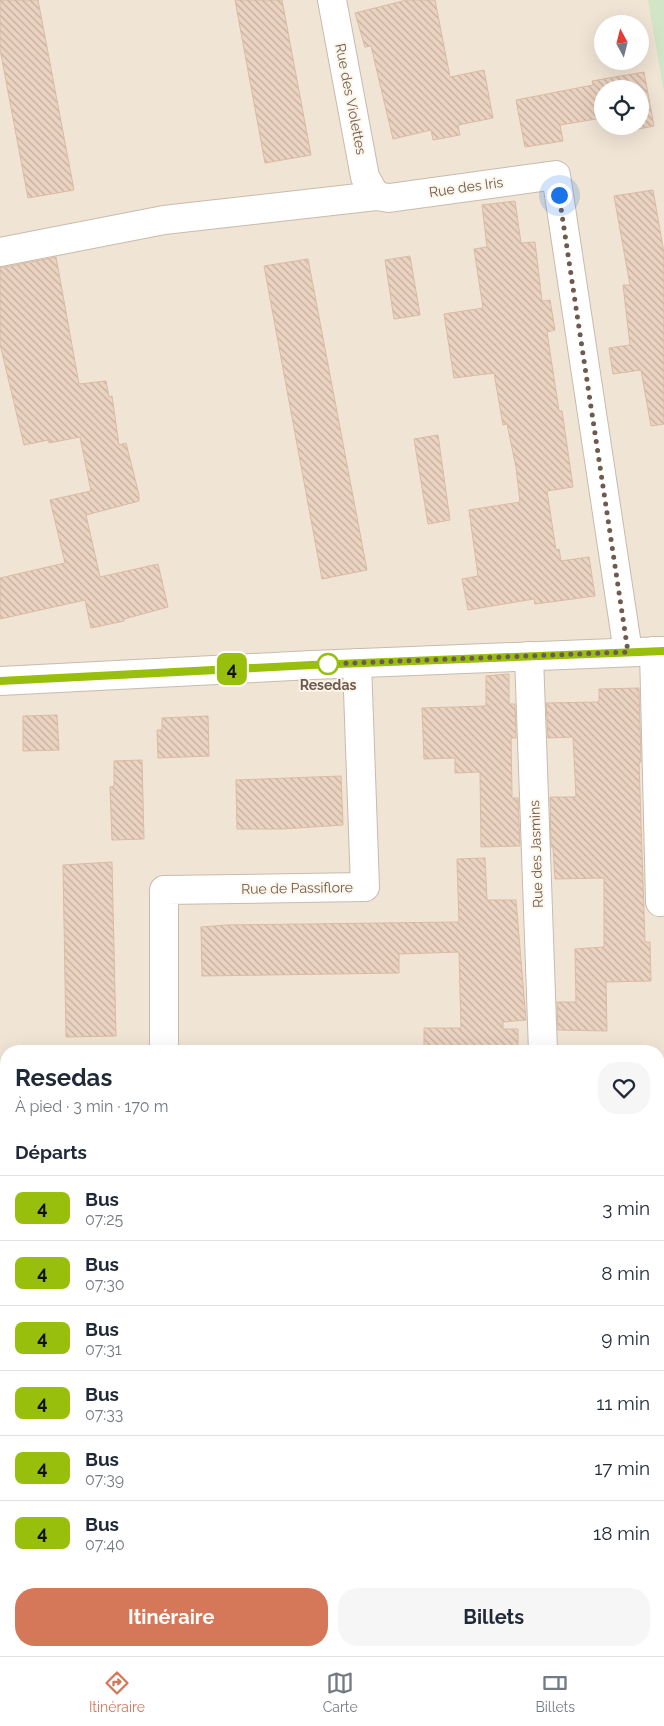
<!DOCTYPE html>
<html lang="fr">
<meta charset="utf-8">
<style>
body{margin:0;font-family:Raleway,sans-serif;background:#f6f6f7;color:#1f2937;height:100vh;display:flex;flex-direction:column;font-size:19px;white-space:nowrap}
*{box-sizing:border-box;margin:0}
p{font-size:16px;color:#747a83}
.icon{flex:none;width:28px;height:28px;fill:none;stroke:currentColor;stroke-width:2;stroke-linecap:round;stroke-linejoin:round}
.map{position:relative;flex:1;overflow:hidden}
.drawer{position:absolute;left:0px;top:1045px;width:665px;height:611px;display:flex;flex-direction:column;background:#fff;border-radius:20px 20px 0 0;box-shadow:0 5px 20px #0002}
.drawer>*{flex:none}
.badge{padding:0 10px;border-radius:8px;font-size:18px;line-height:32px}
.needle{width:32px;rotate:353deg}
.controls{position:absolute;left:594px;top:15px;display:grid;gap:10px}
.controls a{display:grid;place-items:center;width:55px;height:55px;border-radius:50%;background:#fff;box-shadow:0 5px 20px #0002;font-size:25px}
.you{position:absolute;width:25px;height:25px;margin:-12px;border:4px solid #fff;border-radius:50%;background:#1a73e8;box-shadow:0 0 0 8px #1a73e833}
.map>.badge{position:absolute;translate:-50% -50%;box-shadow:0 0 0 2px #fff}
h2{padding:0 15px;font-size:19px;line-height:45px}
.round{display:grid;place-items:center;flex:none;width:52px;height:52px;border-radius:20px;background:#f6f6f7}
.overview{display:flex;align-items:center;justify-content:space-between;height:85px;padding:0 15px}
h1{font-size:24px;font-weight:700;line-height:38px}
.cta{display:flex;gap:10px;margin-top:auto;padding:10px 15px}
.cta a{flex:1;height:58px;border-radius:20px;background:#d57759;color:#fff;font-size:20px;font-weight:700;line-height:58px;text-align:center}
.cta a+a{background:#f6f6f7;color:#1f2937}
ul{padding:0;list-style:none}
li{display:flex;align-items:center;gap:15px;height:65px;padding:0 15px;border-top:1px solid #e0e1e3}
li div{flex:1}
li b{display:block;font-size:19px}
li em{font-style:normal}
li .badge{min-width:55px;font-weight:700;text-align:center}
.tabs{display:flex;justify-content:space-around;align-items:center;height:70px;border-top:1px solid #e0e1e3;background:#fff;font-size:14px;color:#747a83}
.tabs a{display:grid;justify-items:center;gap:2px}
.tabs .active{color:#d57759}
.map>svg:first-child{display:block}
.residential{fill:#f0e4d5;fill-rule:evenodd}
.education{fill:#efe2f6}
.green{fill:#d2e5c6}
.building{fill:url(#building-back-hatch);stroke:#dcbaa3}
.lines{fill:none;stroke-linecap:round;stroke-linejoin:round}
.minor-casing{stroke:#c9baad;stroke-width:30}
.major-casing{stroke:#d7d1cd;stroke-width:30}
.minor{stroke:#fff;stroke-width:28}
.major{stroke:#f0d6a6;stroke-width:28}
.line-casing{stroke:#fff;stroke-width:11}
.line{stroke:#97bf0c;stroke-width:8}
.walk{stroke:#6f5a4e;stroke-width:5;stroke-dasharray:0 9}
.stop-dot{fill:#fff;stroke:#97bf0c;stroke-width:2.5}
.labels{text-anchor:middle;stroke-width:4;stroke-linejoin:round;paint-order:stroke}
.street-label{font-size:14px;fill:#6f5a4e;stroke:#fdf6eb}
.stop-label{font-size:14px;font-weight:bold;fill:#6f5a4e;stroke:#fdf6eb}
</style>
<div class="map">
<svg width="664" height="1656" viewBox="0 0 664 1656">
<defs>
<pattern id="building-back-hatch" width="6" height="6" patternUnits="userSpaceOnUse" patternTransform="scale(1.25)"><rect width="6" height="6" fill="#ebd3c1"/><path d="M-1 5l2 2M0 0l6 6M5-1l2 2" fill="none" stroke="#c3ae9f"/></pattern>
</defs>
<rect width="100%" height="100%" fill="#f9f2e6"/>
<!-- residential -->
<path class="residential" d="M 0,0 L 664,0 L 664,1656 L 0,1656 ZM 602,24 L 640,24 L 640,61 L 602,61 ZM 602,89 L 640,89 L 640,126 L 602,126 ZM 6,1051 L 659,1051 L 659,1650 L 6,1650 Z"/>
<!-- education -->
<path class="education" d="M 258,1650 L 545,1650 L 544,1656 L 257,1656 Z"/>
<!-- green -->
<path class="green" d="M 648,0 L 664,0 L 664,92 Z"/>
<!-- building -->
<g class="building">
<path d="M 0,0 L 38,0 L 74,190 L 28,198 L 0,49 Z"/>
<path d="M 235,0 L 282,0 L 311,155 L 265,163 Z"/>
<path d="M 407,0 L 435,0 L 450,77 L 484,70 L 493,118 L 458,125 L 460,135 L 433,140 L 431,130 L 393,139 L 371,46 L 365,47 L 355,13 Z"/>
<path d="M 644,72 L 654,126 L 623,132 L 622,126 L 640,126 L 640,89 L 602,89 L 602,118 L 560,125 L 563,141 L 525,147 L 516,100 L 593,85 L 592,81 Z"/>
<path d="M 653,190 L 664,253 L 664,424 L 651,426 L 641,370 L 613,374 L 609,348 L 630,345 L 623,285 L 630,285 L 614,196 Z"/>
<path d="M 515,201 L 521,243 L 535,242 L 542,301 L 550,300 L 555,330 L 547,332 L 559,411 L 562,411 L 573,487 L 547,491 L 556,550 L 559,549 L 561,561 L 589,557 L 595,596 L 535,604 L 534,599 L 468,610 L 462,579 L 478,576 L 469,510 L 520,502 L 516,467 L 507,424 L 503,425 L 494,373 L 454,378 L 444,314 L 483,308 L 474,249 L 487,247 L 482,205 Z"/>
<path d="M 410,256 L 420,315 L 394,319 L 385,260 Z"/>
<path d="M 56,257 L 79,384 L 106,381 L 109,397 L 112,396 L 119,445 L 126,443 L 139,495 L 139,501 L 86,515 L 100,577 L 158,564 L 168,607 L 124,619 L 124,621 L 91,628 L 85,600 L 0,619 L 0,578 L 65,563 L 50,500 L 91,491 L 80,437 L 49,443 L 48,440 L 24,445 L 0,344 L 0,268 Z"/>
<path d="M 308,259 L 367,570 L 322,579 L 264,266 Z"/>
<path d="M 438,435 L 450,520 L 428,524 L 414,439 Z"/>
<path d="M 509,674 L 509,704 L 515,704 L 516,738 L 511,738 L 512,792 L 512,798 L 518,798 L 520,846 L 481,847 L 480,772 L 455,773 L 455,758 L 424,759 L 422,708 L 486,706 L 486,676 Z"/>
<path d="M 639,688 L 641,762 L 639,762 L 645,942 L 650,942 L 651,981 L 606,982 L 607,1031 L 558,1030 L 557,1002 L 576,1002 L 575,949 L 604,947 L 604,878 L 555,879 L 553,847 L 551,847 L 550,797 L 576,797 L 573,737 L 548,738 L 546,703 L 599,702 L 599,689 Z"/>
<path d="M 57,715 L 59,750 L 23,751 L 23,716 Z"/>
<path d="M 208,716 L 209,756 L 158,758 L 157,730 L 162,730 L 162,718 Z"/>
<path d="M 142,760 L 144,839 L 112,840 L 110,787 L 114,786 L 114,761 Z"/>
<path d="M 341,776 L 343,825 L 282,829 L 237,829 L 236,780 Z"/>
<path d="M 485,858 L 487,900 L 516,900 L 526,1020 L 503,1022 L 503,1029 L 518,1029 L 518,1051 L 424,1051 L 424,1028 L 461,1028 L 459,952 L 399,954 L 399,973 L 202,976 L 201,927 L 226,925 L 459,922 L 457,859 Z"/>
<path d="M 112,862 L 116,1036 L 66,1037 L 63,865 Z"/>
</g>
<g class="lines">
<!-- minor casing -->
<g class="minor-casing">
<g id="minor">
<path d="M 332,0 L 365,177 L 376,196"/>
<path d="M 0,252 L 164,220 L 376,196 L 389,198 L 556,175 L 628,652"/>
<path d="M 654,651 L 660,902"/>
<path d="M 529,656 L 543,1051"/>
<path d="M 0,681 L 312,665 L 664,651"/>
<path d="M 164,1050 L 164,890 L 365,887 L 357,663"/>
</g>
</g>
<!-- major casing -->
<g class="major-casing">
<g id="major">
<path d="M 0,1412 L 6,1412"/>
<path d="M 659,1412 L 664,1412"/>
</g>
</g>
<!-- minor -->
<use href="#minor" class="minor"/>
<!-- major -->
<use href="#major" class="major"/>
</g>
<g class="lines">
<!-- line casing -->
<g class="line-casing">
<path id="line" d="M 0,681 L 312,665 L 664,651"/>
</g>
<!-- line -->
<use href="#line" class="line"/>
<!-- walk -->
<path class="walk" d="M 328,664 L 628,652 L 559,195"/>
</g>
<!-- markers -->
<circle class="stop-dot" cx="328" cy="664" r="10"/>
<g class="labels">
<!-- street labels -->
<g class="street-label">
<text transform="translate(351 99) rotate(79)" y="5">Rue des Violettes</text>
<text transform="translate(466 187) rotate(-8)" y="5">Rue des Iris</text>
<text transform="translate(536 854) rotate(-92)" y="5">Rue des Jasmins</text>
<text transform="translate(297 888) rotate(-1)" y="5">Rue de Passiflore</text>
</g>
<!-- stop labels -->
<g class="stop-label">
<text x="328" y="690">Resedas</text>
</g>
</g>
</svg>
<div class="controls">
<a><svg class="needle" viewBox="-14 -14 28 28"><path d="M0-13l5 13h-10z" fill="#e53935"/><path d="M0 13l5-13h-10z" fill="#747a83"/></svg></a>
<a><svg class="icon" aria-label="locate" viewBox="0 0 24 24"><circle cx="12" cy="12" r="6"/><path d="M12 2v4M12 18v4M2 12h4M18 12h4"/></svg></a>
</div>
<div class="you" style="left:559px;top:195px"></div>
<b class="badge" style="left:232px;top:669px;background:#97bf0c;color:#111">4</b>
<section class="drawer">
<div class="overview"><div><h1>Resedas</h1><p>À pied · 3 min · 170 m</p></div><a class="round"><svg class="icon" aria-label="heart" viewBox="0 0 24 24"><path d="M12 20l-8-8c-3-5 5-10 8-4 3-6 11-1 8 4z"/></svg></a></div>
<h2>Départs</h2>
<ul>
<li><span class="badge" style="background:#97bf0c;color:#111">4</span><div><b>Bus</b><p>07:25</p></div><em>3 min</em></li>
<li><span class="badge" style="background:#97bf0c;color:#111">4</span><div><b>Bus</b><p>07:30</p></div><em>8 min</em></li>
<li><span class="badge" style="background:#97bf0c;color:#111">4</span><div><b>Bus</b><p>07:31</p></div><em>9 min</em></li>
<li><span class="badge" style="background:#97bf0c;color:#111">4</span><div><b>Bus</b><p>07:33</p></div><em>11 min</em></li>
<li><span class="badge" style="background:#97bf0c;color:#111">4</span><div><b>Bus</b><p>07:39</p></div><em>17 min</em></li>
<li><span class="badge" style="background:#97bf0c;color:#111">4</span><div><b>Bus</b><p>07:40</p></div><em>18 min</em></li>
</ul>
<div class="cta"><a>Itinéraire</a><a>Billets</a></div>
</section>
</div>
<nav class="tabs">
<a class="active"><svg class="icon" aria-label="directions" viewBox="0 0 24 24"><path d="M12 3l9 9-9 9-9-9zM9 14v-3h6M13 9l2 2-2 2"/></svg>Itinéraire</a>
<a><svg class="icon" aria-label="map" viewBox="0 0 24 24"><path d="M3 6l6-2 6 2 6-2v14l-6 2-6-2-6 2zM9 4v14M15 6v14"/></svg>Carte</a>
<a><svg class="icon" aria-label="tickets" viewBox="0 0 24 24"><path d="M3 7h18v10H3zM15 7v10"/></svg>Billets</a>
</nav>
